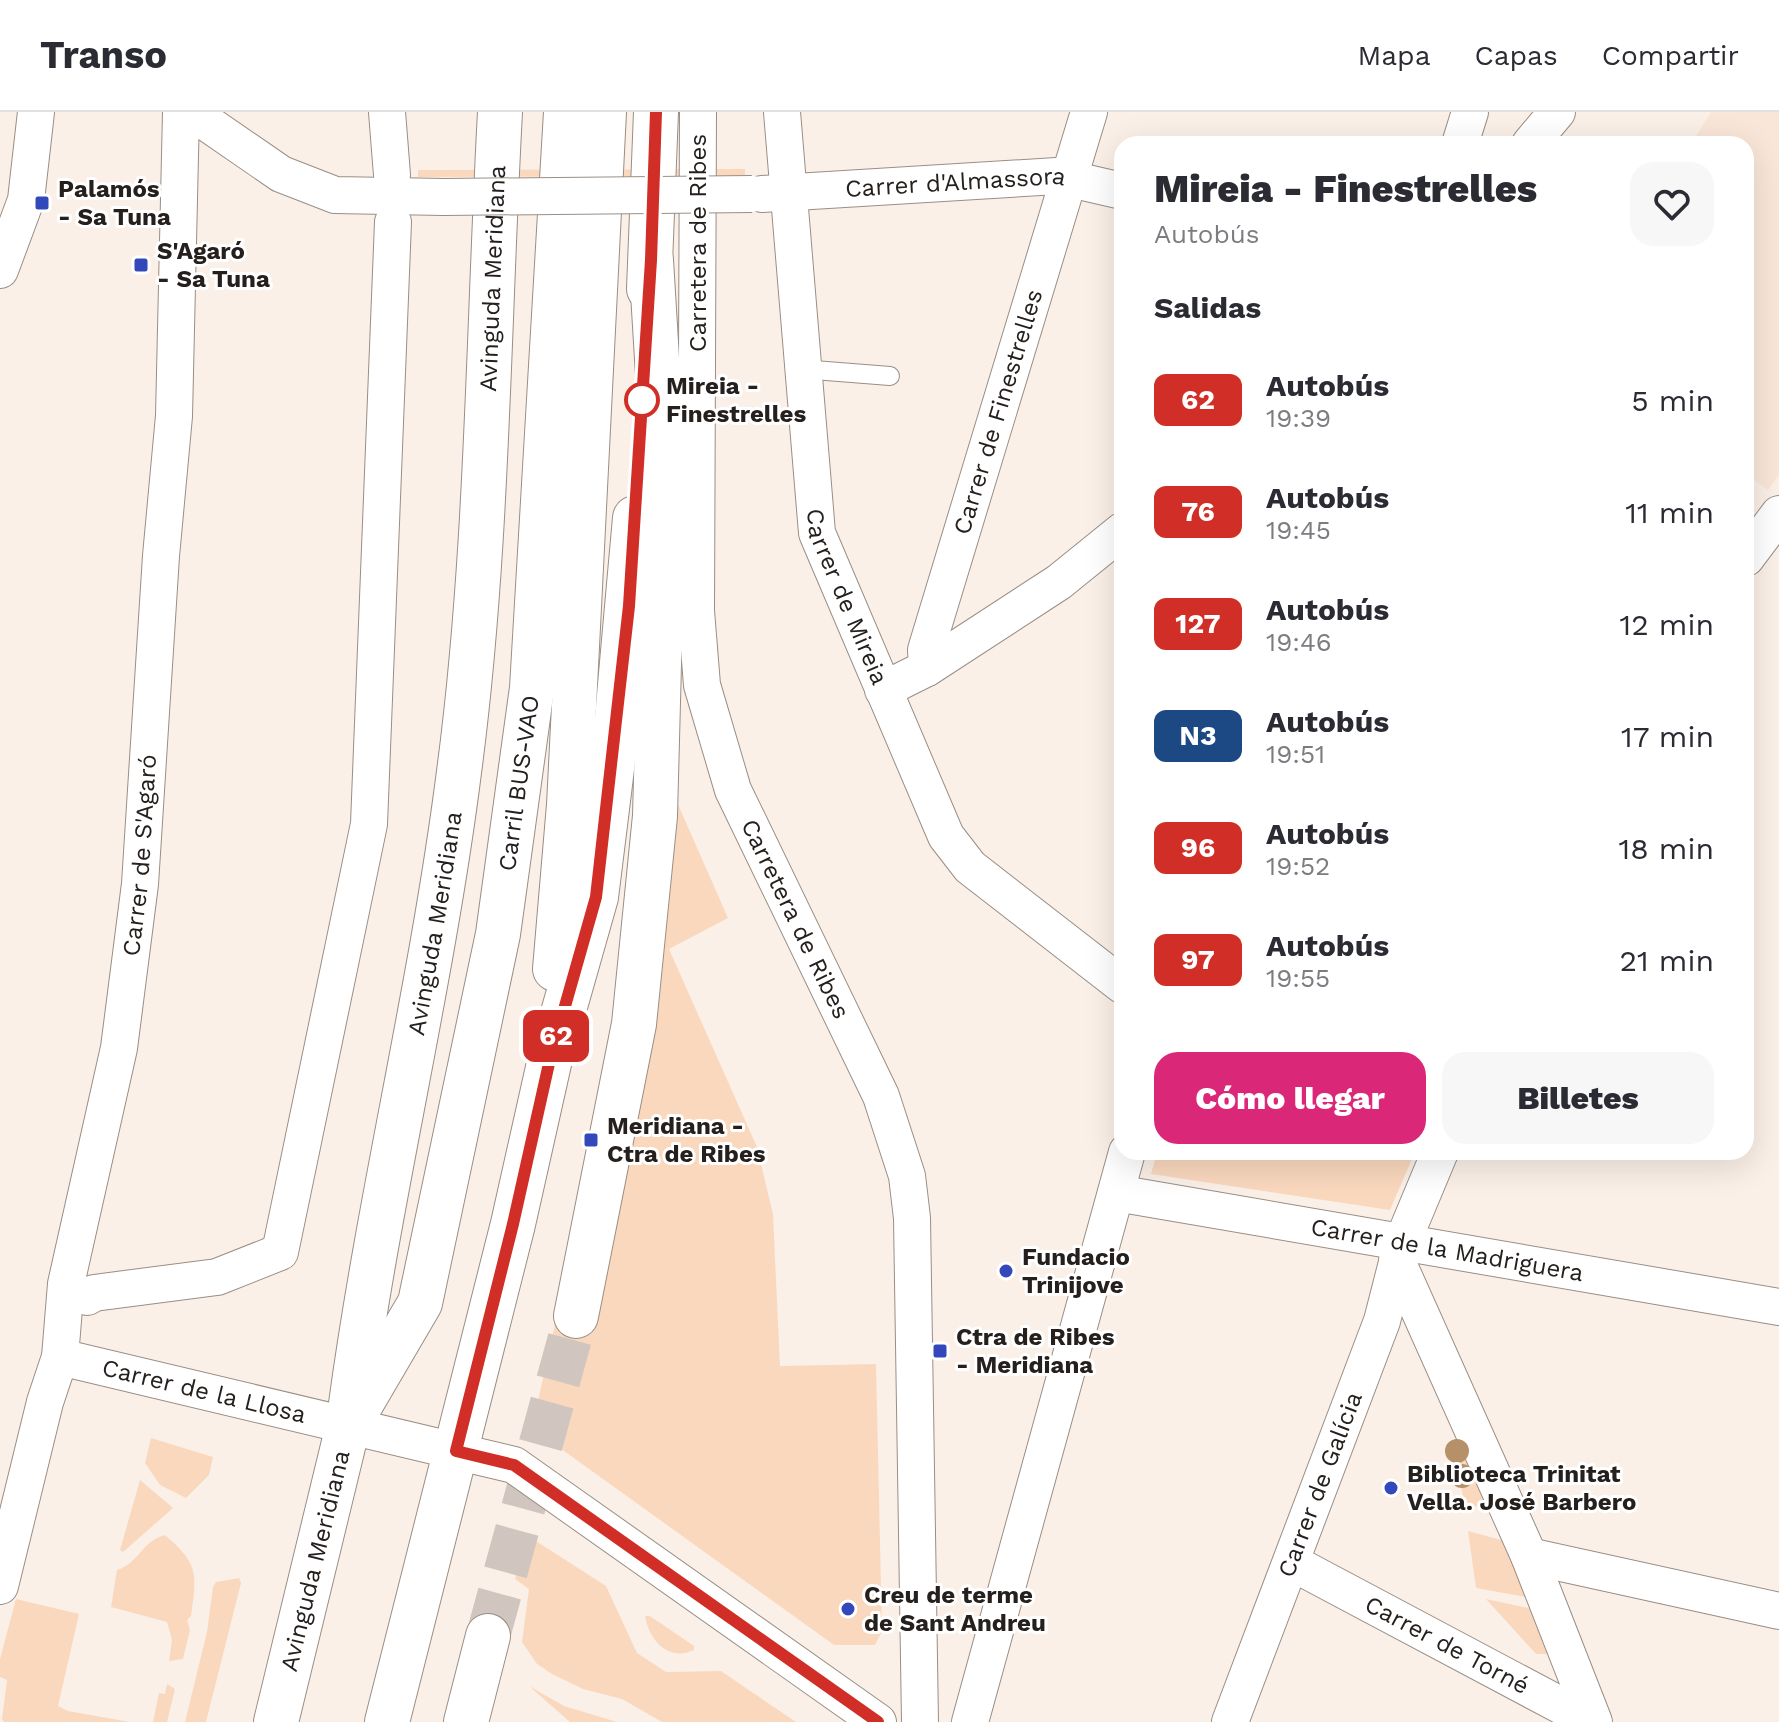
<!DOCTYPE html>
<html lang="es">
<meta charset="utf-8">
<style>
body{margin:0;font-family:"Work Sans",sans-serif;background:#f7f7f7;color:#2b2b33;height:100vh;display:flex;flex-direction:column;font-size:30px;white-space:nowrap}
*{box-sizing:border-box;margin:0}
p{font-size:26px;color:#7c7c81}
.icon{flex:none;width:44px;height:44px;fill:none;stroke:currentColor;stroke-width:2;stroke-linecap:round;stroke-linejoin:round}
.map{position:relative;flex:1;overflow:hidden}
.details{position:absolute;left:1114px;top:24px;width:640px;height:1024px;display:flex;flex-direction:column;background:#fff;border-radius:24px;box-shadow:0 8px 32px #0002}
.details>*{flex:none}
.badge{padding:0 16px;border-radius:12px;font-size:28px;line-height:52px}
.map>.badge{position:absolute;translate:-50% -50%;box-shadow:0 0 0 4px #fff}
h2{padding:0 40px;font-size:30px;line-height:72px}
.round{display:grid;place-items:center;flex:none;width:84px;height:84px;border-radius:24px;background:#f7f7f7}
.summary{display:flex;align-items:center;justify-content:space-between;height:136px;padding:0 40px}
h1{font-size:38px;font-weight:800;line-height:60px}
.cta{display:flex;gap:16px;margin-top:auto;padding:16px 40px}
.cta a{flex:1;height:92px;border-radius:24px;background:#db2777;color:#fff;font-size:32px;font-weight:800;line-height:92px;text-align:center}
.cta a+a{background:#f7f7f7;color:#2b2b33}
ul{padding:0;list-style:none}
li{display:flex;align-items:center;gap:24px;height:112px;padding:0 40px}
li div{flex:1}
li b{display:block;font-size:30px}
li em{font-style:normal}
li .badge{min-width:88px;font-weight:700;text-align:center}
header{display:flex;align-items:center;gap:48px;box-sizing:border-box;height:112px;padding:0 40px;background:#fff;border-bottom:2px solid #e1e1e2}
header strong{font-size:38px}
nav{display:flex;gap:44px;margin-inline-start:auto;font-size:28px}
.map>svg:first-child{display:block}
.built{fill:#f9e6d8}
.green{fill:#fad8be}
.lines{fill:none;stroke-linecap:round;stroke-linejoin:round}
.highway-tunnel{stroke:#d0c6bf;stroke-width:44;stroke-dasharray:44 22;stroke-linecap:butt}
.lane-casing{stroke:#998e85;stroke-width:20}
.street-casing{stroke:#998e85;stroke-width:38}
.primary-casing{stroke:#998e85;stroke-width:46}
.highway-casing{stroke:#998e85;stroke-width:46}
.lane{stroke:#fff;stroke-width:18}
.street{stroke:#fff;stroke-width:36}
.primary{stroke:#fff;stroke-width:44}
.highway{stroke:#fff;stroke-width:44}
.street-bridge-casing{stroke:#998e85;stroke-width:38;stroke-linecap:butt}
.street-bridge{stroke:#fff;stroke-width:36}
.tree{fill:#b59068}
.line-casing{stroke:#fff;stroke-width:18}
.line{stroke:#d02e26;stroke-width:12}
.poi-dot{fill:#3348ba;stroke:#fff;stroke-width:3}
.stop-dot{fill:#fff;stroke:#d02e26;stroke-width:4}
.labels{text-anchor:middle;stroke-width:6;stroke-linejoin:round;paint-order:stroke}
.street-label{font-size:24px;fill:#25201d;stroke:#fff}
.poi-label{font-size:24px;font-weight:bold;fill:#25201d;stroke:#fff;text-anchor:start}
.stop-label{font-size:24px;font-weight:bold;fill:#25201d;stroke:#fff;text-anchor:start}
</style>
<header>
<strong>Transo</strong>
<nav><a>Mapa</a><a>Capas</a><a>Compartir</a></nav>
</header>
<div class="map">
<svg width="1779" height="1610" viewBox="0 0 1779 1610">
<rect width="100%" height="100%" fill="#fbf0e7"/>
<!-- built -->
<path class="built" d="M 1711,0 L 1779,0 L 1779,363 L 1768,378 L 1746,362 L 1746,32 L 1691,32 Z"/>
<!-- green -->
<g class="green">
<path d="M 745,57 L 745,64 L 418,65 L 418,58 Z"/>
<path d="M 673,681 L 728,806 L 669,837 L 757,1035 L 773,1102 L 780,1254 L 876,1252 L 882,1519 L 875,1533 L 834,1533 L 532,1316 Z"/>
<path d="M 1157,1040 L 1415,1040 L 1390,1098 L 1151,1062 Z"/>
<path d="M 151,1326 L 213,1345 L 209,1363 L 186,1386 L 160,1373 L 145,1351 Z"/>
<path d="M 1454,1334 L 1462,1336 L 1491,1399 L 1464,1391 Z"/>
<path d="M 140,1368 L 173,1396 L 123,1440 L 120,1438 Z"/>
<path d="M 1468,1419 L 1505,1429 L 1532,1486 L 1476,1476 Z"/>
<path d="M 165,1423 C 199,1452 197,1462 191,1504 L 187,1508 L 190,1518 L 183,1547 L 169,1549 L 172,1528 L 167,1510 L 111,1495 L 117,1458 C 138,1452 143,1428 165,1423 Z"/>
<path d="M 536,1429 L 606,1474 L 637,1541 L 666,1560 L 721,1559 L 796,1610 L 662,1610 L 622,1587 L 583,1577 L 552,1562 L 537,1552 L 522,1530 L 529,1477 L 515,1467 L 523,1440 Z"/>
<path d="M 239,1466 L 241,1471 L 206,1610 L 185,1610 L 207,1520 L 213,1475 L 216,1470 Z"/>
<path d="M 16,1487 L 79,1502 L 58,1594 L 68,1599 L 130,1610 L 4,1610 L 2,1607 L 7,1568 L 0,1565 L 0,1547 Z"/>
<path d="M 1486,1487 L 1538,1498 L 1555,1542 L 1536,1542 Z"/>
<path d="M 645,1504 L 650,1504 L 694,1534 L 694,1538 C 668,1550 649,1528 645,1504 Z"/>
<path d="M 167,1572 L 175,1577 L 167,1610 L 153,1610 L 159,1581 L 165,1582 Z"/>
<path d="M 529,1574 L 564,1594 L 617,1610 L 570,1610 Z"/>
</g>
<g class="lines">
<!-- highway-tunnel -->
<path class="highway-tunnel" d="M 488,1524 L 576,1204"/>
<!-- lane casing -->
<g class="lane-casing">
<path id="lane" d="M 801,257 L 890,264"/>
</g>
<!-- street casing -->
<g class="street-casing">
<g id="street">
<path d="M 191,0 L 281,62 L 335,83 L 444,85"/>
<path d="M 387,0 L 392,63"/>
<path id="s1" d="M 698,0 L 696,499 L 702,573 L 733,678 L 881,984 L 907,1064 L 912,1106 L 920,1610"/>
<path id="s2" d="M 782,0 L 817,421 L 946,724 L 970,755 L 1122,873"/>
<path d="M 1460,32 L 1470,0"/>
<path d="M 1530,32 L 1557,0"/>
<path id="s3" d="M 762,82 L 1057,64 L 1122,79"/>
<path d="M 0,158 L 26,88 L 36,0"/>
<path d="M 1746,446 L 1779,402"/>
<path d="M 927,556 L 1059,470 L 1122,419"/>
<path id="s4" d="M 883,578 L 927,556 L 926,538 L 1089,0"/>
<path id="s5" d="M 1116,1081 L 1779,1195"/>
<path d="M 1397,1149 L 1529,1444 L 1594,1610"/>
<path d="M 87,1185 L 94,1181 L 217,1165 L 280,1140 L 369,712 L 393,110"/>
<path id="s6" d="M 60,1245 L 514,1353 L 878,1610"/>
<path d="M 1529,1444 L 1779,1499"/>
<path id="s7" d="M 1304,1457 L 1592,1610"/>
<path id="s8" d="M 0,1474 L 45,1290 L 60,1245 L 66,1172 L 119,936 L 140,772 L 161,444 L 174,304 L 181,0"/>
<path d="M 970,1610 L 1127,1040"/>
<path id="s9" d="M 1230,1610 L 1382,1209 L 1402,1131 L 1440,1040"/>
</g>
</g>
<!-- primary casing -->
<g class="primary-casing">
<g id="primary">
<path id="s10" d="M 276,1610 L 348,1314"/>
<path d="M 387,1610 L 513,1112 L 550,947"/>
</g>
</g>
<!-- highway casing -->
<g class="highway-casing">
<g id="highway">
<path d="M 649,177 L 656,0"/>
<path d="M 555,857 L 569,693 L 604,0"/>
<path d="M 550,947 L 596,785 L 614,640 L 635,406"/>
<path d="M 576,1204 L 634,912 L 655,704 L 664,362 L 651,148"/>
<path id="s11" d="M 351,1292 C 380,1080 432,872 459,660 C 488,442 488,219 500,0"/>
<path id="s12" d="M 348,1314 L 420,1191 L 498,822 L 532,576 L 566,0"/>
<path d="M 466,1610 L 488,1524"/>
</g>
</g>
<!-- lane -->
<use href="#lane" class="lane"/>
<!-- street -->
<use href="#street" class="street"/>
<!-- primary -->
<use href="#primary" class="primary"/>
<!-- highway -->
<use href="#highway" class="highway"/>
<!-- street-bridge casing -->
<g class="street-bridge-casing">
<path id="street-bridge" d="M 444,85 L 752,82"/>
</g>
<!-- street-bridge -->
<use href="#street-bridge" class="street-bridge"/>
</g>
<!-- trees -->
<g class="tree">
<circle cx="1457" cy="1339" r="12"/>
<circle cx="1462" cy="1364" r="12"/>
</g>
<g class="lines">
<!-- line casing -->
<g class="line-casing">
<path id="line" d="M 656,0 L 651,148 L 629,494 L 596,785 L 550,947 L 513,1112 L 456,1339 L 514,1353 L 878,1610"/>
</g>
<!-- line -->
<use href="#line" class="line"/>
</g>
<!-- markers -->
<g class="poi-dot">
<rect x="34" y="83" width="16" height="16" rx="4"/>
<rect x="133" y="145" width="16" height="16" rx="4"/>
<rect x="583" y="1020" width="16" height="16" rx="4"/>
<circle cx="1006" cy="1159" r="8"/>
<rect x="932" y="1231" width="16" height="16" rx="4"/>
<circle cx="1391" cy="1376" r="8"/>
<circle cx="848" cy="1497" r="8"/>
</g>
<circle class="stop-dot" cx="642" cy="288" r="16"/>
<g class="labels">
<!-- street labels -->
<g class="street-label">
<text dy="8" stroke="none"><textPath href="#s3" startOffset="194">Carrer d'Almassora</textPath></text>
<text transform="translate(698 131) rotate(-90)" y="8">Carretera de Ribes</text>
<text dy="8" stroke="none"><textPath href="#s11" startOffset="1136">Avinguda Meridiana</textPath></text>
<text dy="8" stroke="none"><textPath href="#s4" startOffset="316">Carrer de Finestrelles</textPath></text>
<text dy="8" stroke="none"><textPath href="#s2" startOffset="492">Carrer de Mireia</textPath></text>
<text dy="8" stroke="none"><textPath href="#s12" startOffset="672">Carril BUS-VAO</textPath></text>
<text dy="8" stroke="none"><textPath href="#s8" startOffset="746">Carrer de S'Agaró</textPath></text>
<text dy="8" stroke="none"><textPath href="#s1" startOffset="826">Carretera de Ribes</textPath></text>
<text dy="8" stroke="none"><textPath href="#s11" startOffset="488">Avinguda Meridiana</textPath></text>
<text dy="8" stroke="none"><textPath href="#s5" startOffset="336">Carrer de la Madriguera</textPath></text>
<text dy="8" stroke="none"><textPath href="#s6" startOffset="148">Carrer de la Llosa</textPath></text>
<text dy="8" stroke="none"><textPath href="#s9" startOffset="254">Carrer de Galícia</textPath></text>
<text dy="8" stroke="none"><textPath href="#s10" startOffset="166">Avinguda Meridiana</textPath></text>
<text dy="8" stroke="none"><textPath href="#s7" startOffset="162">Carrer de Torné</textPath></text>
</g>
<!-- poi labels -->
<g class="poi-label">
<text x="58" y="85">Palamós<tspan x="58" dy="28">- Sa Tuna</tspan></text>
<text x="157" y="147">S'Agaró<tspan x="157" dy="28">- Sa Tuna</tspan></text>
<text x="607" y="1022">Meridiana -<tspan x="607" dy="28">Ctra de Ribes</tspan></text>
<text x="1022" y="1153">Fundacio<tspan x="1022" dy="28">Trinijove</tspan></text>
<text x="956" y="1233">Ctra de Ribes<tspan x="956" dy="28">- Meridiana</tspan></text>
<text x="1407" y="1370">Biblioteca Trinitat<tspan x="1407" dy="28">Vella. José Barbero</tspan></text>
<text x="864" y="1491">Creu de terme<tspan x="864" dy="28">de Sant Andreu</tspan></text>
</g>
<!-- stop labels -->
<g class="stop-label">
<text x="666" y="282">Mireia -<tspan x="666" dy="28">Finestrelles</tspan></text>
</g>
</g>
</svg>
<b class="badge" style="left:556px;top:924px;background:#d02e26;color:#fff">62</b>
<section class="details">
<div class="summary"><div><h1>Mireia - Finestrelles</h1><p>Autobús</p></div><a class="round"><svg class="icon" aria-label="heart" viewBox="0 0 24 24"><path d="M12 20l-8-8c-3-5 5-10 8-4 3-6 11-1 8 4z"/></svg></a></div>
<h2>Salidas</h2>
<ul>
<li><span class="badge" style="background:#d02e26;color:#fff">62</span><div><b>Autobús</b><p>19:39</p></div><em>5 min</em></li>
<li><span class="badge" style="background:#d02e26;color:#fff">76</span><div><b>Autobús</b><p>19:45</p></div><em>11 min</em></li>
<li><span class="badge" style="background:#d02e26;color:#fff">127</span><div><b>Autobús</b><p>19:46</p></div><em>12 min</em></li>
<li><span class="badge" style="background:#1c4883;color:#fff">N3</span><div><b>Autobús</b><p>19:51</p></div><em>17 min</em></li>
<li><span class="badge" style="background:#d02e26;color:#fff">96</span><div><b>Autobús</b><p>19:52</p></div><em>18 min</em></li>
<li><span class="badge" style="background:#d02e26;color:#fff">97</span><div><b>Autobús</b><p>19:55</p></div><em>21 min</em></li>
</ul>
<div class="cta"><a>Cómo llegar</a><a>Billetes</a></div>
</section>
</div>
